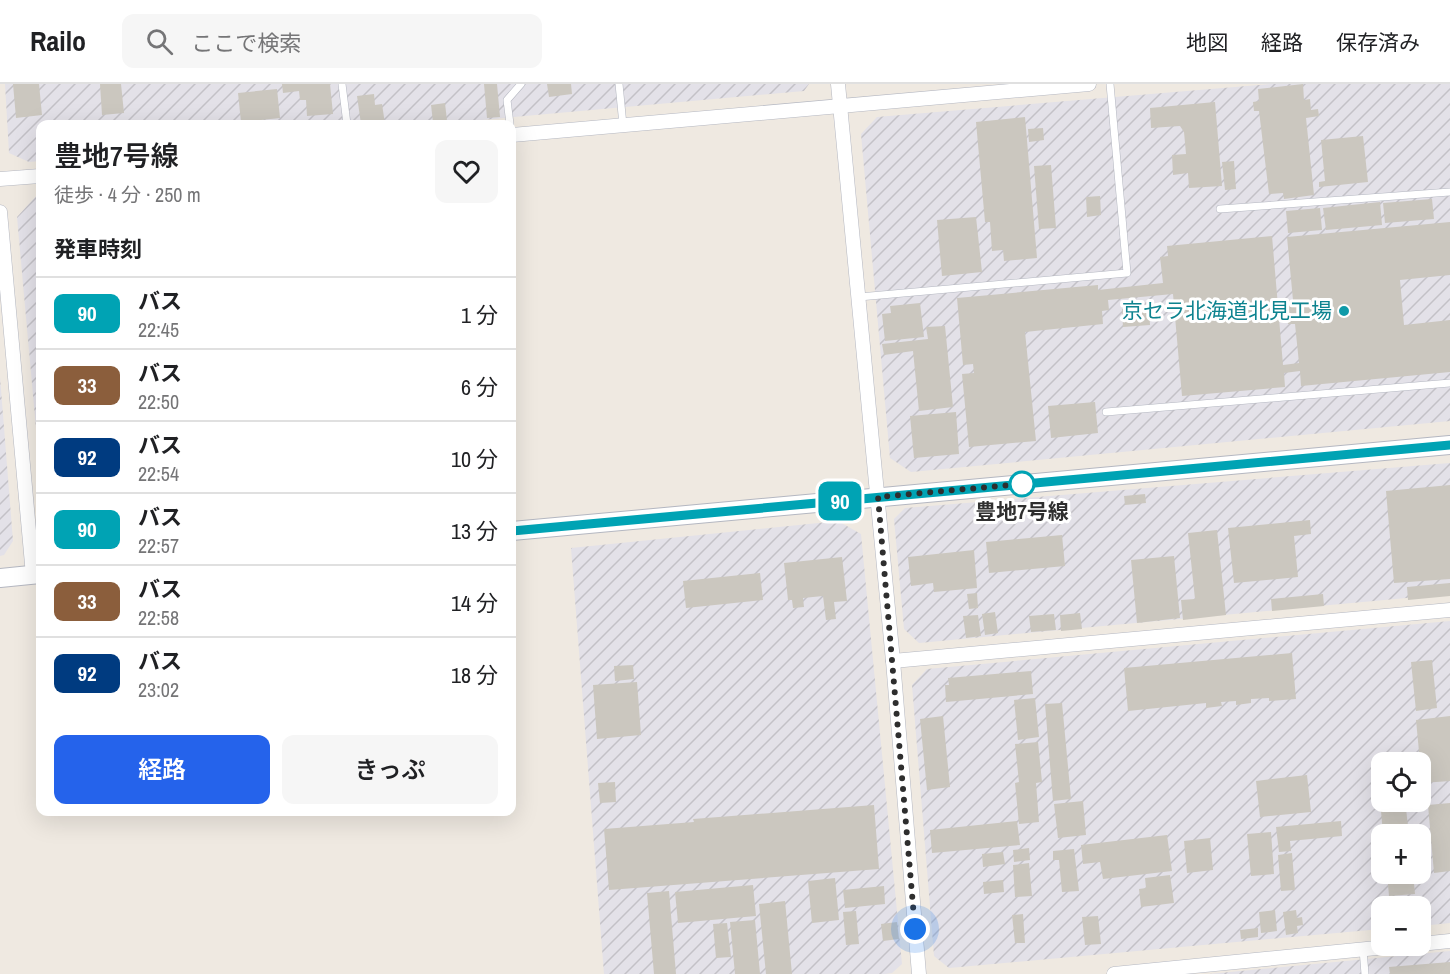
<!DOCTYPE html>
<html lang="ja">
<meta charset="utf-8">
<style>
body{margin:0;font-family:"Archivo Narrow","Noto Sans JP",sans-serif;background:#f6f6f6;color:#202124;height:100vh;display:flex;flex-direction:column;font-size:22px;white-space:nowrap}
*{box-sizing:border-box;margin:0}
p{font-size:20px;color:#757577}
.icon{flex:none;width:33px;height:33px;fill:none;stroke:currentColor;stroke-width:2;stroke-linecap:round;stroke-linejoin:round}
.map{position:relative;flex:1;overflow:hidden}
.panel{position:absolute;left:36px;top:36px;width:480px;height:696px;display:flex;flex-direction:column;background:#fff;border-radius:12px;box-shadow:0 6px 24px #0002}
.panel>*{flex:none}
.badge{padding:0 12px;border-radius:9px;font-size:21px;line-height:39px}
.fabs{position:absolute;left:1371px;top:668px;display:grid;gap:12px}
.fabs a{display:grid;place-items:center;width:60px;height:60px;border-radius:12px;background:#fff;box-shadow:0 6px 24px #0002;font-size:30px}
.you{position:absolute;width:30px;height:30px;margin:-15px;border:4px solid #fff;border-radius:50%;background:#1a73e8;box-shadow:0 0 0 9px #1a73e833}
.map>.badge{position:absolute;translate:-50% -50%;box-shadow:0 0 0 3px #fff}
h2{padding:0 18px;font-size:22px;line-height:54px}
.round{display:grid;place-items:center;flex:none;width:63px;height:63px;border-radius:12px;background:#f6f6f6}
.summary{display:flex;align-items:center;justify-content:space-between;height:102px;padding:0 18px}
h1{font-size:28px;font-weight:600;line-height:45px}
.cta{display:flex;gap:12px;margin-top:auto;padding:12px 18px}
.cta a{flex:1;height:69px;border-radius:12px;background:#2563eb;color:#fff;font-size:24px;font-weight:600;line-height:69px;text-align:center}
.cta a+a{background:#f6f6f6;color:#202124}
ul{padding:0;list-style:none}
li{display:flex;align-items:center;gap:18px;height:72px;padding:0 18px;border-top:2px solid #e0e0e0}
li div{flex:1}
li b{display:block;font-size:22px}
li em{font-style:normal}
li .badge{min-width:66px;font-weight:700;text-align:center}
header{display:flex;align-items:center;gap:36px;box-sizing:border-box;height:84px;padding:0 30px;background:#fff;border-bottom:2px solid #e0e0e0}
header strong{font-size:28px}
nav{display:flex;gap:33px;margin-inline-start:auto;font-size:21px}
.search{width:420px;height:54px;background:#f6f6f6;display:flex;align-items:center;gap:15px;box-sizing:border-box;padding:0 21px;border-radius:12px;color:#757577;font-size:22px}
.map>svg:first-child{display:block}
.industrial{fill:url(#industrial-furrows);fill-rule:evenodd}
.building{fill:#cbc7bf}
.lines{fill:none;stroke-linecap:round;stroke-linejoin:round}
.service-casing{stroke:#b4b7c1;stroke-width:8}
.minor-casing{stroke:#b4b7c1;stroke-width:15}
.secondary-casing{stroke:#b4b7c1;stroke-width:20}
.service{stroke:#fff;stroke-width:7}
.minor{stroke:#fff;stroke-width:14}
.secondary{stroke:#fff;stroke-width:18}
.line-casing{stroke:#fff;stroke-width:14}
.line{stroke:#00a3b4;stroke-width:9}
.walk{stroke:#2e2e2e;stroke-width:6;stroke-dasharray:0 10.8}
.culture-dot{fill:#0f9aa8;stroke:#fff;stroke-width:2}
.stop-dot{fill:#fff;stroke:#00a3b4;stroke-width:3}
.labels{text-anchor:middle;stroke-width:6;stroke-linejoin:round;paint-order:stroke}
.culture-label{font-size:21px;fill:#0d838f;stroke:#fff;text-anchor:end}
.stop-label{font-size:21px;font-weight:bold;fill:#2e2e2e;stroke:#fff}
</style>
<header>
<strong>Railo</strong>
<div class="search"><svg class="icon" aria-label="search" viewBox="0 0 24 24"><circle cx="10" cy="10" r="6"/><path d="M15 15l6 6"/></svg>ここで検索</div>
<nav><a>地図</a><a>経路</a><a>保存済み</a></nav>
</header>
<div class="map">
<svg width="1450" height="890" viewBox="0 0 1450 890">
<defs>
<pattern id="industrial-furrows" width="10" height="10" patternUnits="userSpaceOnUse" patternTransform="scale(1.5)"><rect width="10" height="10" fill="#e3e1e8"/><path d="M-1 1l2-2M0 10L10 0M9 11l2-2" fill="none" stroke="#c3c1c7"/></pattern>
</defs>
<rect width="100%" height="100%" fill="#efe9e1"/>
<!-- industrial -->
<g class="industrial">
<path d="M 5,0 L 809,0 L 804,7 L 437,40 L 40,40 L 40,77 L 29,78 L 9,69 Z"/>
<path d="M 1271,0 L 1450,0 L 1450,337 L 911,388 L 890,374 L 861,50 L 877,33 Z"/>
<path d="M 38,110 L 40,110 L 40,389 L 17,133 Z"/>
<path d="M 0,293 L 13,457 L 4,471 L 0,472 Z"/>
<path d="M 1450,379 L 1450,510 L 919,559 L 904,545 L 894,435 L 905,424 Z"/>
<path d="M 838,437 L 861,450 L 902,880 L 892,889 L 886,890 L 604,890 L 571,464 Z"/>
<path d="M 1450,537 L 1450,839 L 1421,842 L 1420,822 L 1382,822 L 1381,845 L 949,884 L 934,872 L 912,601 L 927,585 ZM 1382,678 L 1420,678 L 1420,717 L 1382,717 ZM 1382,750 L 1420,750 L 1420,789 L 1382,789 Z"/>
<path d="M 1450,867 L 1450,890 L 1209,890 Z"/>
</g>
<!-- building -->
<g class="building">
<path d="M 13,0 L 39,0 L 42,31 L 16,34 Z"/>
<path d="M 100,0 L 121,0 L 124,29 L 102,31 Z"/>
<path d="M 282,0 L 330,0 L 333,30 L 307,32 L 306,16 L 300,16 L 299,7 L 283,9 Z"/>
<path d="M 484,0 L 497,0 L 500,33 L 487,34 Z"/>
<path d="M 547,0 L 571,0 L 572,10 L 549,13 Z"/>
<path d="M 1303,0 L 1304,16 L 1310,15 L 1311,26 L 1318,25 L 1319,32 L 1306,34 L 1314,111 L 1284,115 L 1283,109 L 1269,110 L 1259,27 L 1254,27 L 1253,18 L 1259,17 L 1258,5 Z"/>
<path d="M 277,5 L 280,34 L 241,38 L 238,9 Z"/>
<path d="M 374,10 L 375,21 L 382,20 L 385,40 L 361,40 L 357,12 Z"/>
<path d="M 1215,18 L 1222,102 L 1189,104 L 1188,89 L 1173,91 L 1172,71 L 1186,70 L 1184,48 L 1180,42 L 1151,44 L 1150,24 Z"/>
<path d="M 445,19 L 447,37 L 433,38 L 431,21 Z"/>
<path d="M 1025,33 L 1037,174 L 1004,177 L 1003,166 L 992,167 L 990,138 L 985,138 L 976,38 Z"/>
<path d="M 1043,44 L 1044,56 L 1029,58 L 1028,45 Z"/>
<path d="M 1363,52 L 1368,98 L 1319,103 L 1319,98 L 1325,97 L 1321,56 Z"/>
<path d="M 1234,77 L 1236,105 L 1225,106 L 1222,78 Z"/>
<path d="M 1051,81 L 1056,144 L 1039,145 L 1034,82 Z"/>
<path d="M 1100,112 L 1101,131 L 1087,133 L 1086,113 Z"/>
<path d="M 1432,115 L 1434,135 L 1385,139 L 1383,119 Z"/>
<path d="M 1380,118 L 1382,141 L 1326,146 L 1323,124 Z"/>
<path d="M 1320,124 L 1322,146 L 1288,149 L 1286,127 Z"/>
<path d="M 976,133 L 982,188 L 942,192 L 937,136 Z"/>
<path d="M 1450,138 L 1450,191 L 1400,196 L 1404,241 L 1450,236 L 1450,288 L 1301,302 L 1300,287 L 1284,289 L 1285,303 L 1182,312 L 1173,210 L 1108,216 L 1109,226 L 1102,227 L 1103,240 L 1025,248 L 1036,357 L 969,363 L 962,290 L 974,289 L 973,280 L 963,281 L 957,214 L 1098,201 L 1098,206 L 1163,199 L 1160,173 L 1168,172 L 1167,162 L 1272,152 L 1283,281 L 1299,279 L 1295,240 L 1288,240 L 1285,217 L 1293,216 L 1287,153 Z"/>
<path d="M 920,219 L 924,253 L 885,257 L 882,230 L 891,229 L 890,222 Z"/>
<path d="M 1149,224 L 1150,241 L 1123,243 L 1122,225 Z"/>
<path d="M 945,242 L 953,323 L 919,327 L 913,267 L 884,271 L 882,260 L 928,255 L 926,243 Z"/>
<path d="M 1095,318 L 1098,349 L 1051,354 L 1048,322 Z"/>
<path d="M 956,328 L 959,370 L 914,374 L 910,332 Z"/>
<path d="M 1450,401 L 1450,495 L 1394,499 L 1386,407 Z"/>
<path d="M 1145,410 L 1146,419 L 1125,421 L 1124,412 Z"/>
<path d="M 1310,436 L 1311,450 L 1294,452 L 1298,493 L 1234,499 L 1228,444 Z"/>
<path d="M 1217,446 L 1226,531 L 1183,536 L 1181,516 L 1195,515 L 1188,449 Z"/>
<path d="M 1062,451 L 1065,482 L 989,489 L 986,458 Z"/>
<path d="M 974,466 L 977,504 L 934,508 L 933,499 L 911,502 L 908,473 Z"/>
<path d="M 1174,472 L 1180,534 L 1137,539 L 1131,476 Z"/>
<path d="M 842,473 L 847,517 L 834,518 L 836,535 L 826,536 L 823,512 L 803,514 L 804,523 L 793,524 L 792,516 L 788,516 L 784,479 Z"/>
<path d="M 760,489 L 763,516 L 686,524 L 683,497 Z"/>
<path d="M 1450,499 L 1450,512 L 1408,516 L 1407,503 Z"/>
<path d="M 977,509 L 978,524 L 969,525 L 967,510 Z"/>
<path d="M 1323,510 L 1324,522 L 1272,527 L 1271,515 Z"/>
<path d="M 995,528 L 998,549 L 985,551 L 982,530 Z"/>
<path d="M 1080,529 L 1082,545 L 1061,547 L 1060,531 Z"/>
<path d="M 1054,530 L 1056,546 L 1031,548 L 1029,532 Z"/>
<path d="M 978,531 L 981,552 L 966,554 L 963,532 Z"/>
<path d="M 1292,569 L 1296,615 L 1269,617 L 1269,614 L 1251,615 L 1251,619 L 1236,621 L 1236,617 L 1221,618 L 1222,622 L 1206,624 L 1206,619 L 1128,627 L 1124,584 Z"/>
<path d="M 1432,576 L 1437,624 L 1416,627 L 1411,578 Z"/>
<path d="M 633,581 L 634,595 L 615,597 L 614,582 Z"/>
<path d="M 1031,587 L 1033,610 L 946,618 L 945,601 L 949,601 L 948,594 Z"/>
<path d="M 637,598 L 641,651 L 597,655 L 593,601 Z"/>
<path d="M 1035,614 L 1039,653 L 1018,656 L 1014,616 Z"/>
<path d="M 1062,619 L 1071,715 L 1053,717 L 1045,620 Z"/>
<path d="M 943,632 L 950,703 L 927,706 L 920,635 Z"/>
<path d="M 1450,632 L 1450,697 L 1422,699 L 1416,636 Z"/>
<path d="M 1038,658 L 1042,698 L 1036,699 L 1039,738 L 1019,740 L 1015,699 L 1019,698 L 1015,660 Z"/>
<path d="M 1307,691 L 1311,728 L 1260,733 L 1256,697 Z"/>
<path d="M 615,698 L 616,718 L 600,719 L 598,699 Z"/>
<path d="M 1083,717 L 1086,751 L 1058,754 L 1054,720 Z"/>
<path d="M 1450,719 L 1450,787 L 1434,789 L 1428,721 Z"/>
<path d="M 874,721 L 879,785 L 609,806 L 604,745 L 694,738 L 693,735 Z"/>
<path d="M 1406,725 L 1409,750 L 1383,750 L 1381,727 Z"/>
<path d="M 1017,737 L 1020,761 L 932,769 L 930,746 Z"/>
<path d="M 1341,737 L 1342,752 L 1290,757 L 1291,767 L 1279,768 L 1276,743 Z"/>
<path d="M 1271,748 L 1274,790 L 1251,792 L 1247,750 Z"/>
<path d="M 1167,751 L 1172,787 L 1103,795 L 1100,778 L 1083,780 L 1081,761 Z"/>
<path d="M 1210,754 L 1213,786 L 1187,789 L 1184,757 Z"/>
<path d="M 1029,764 L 1030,776 L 1014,778 L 1013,766 Z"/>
<path d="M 1074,765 L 1079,807 L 1062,808 L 1059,776 L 1053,776 L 1053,767 Z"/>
<path d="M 1003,768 L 1005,780 L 983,783 L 982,770 Z"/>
<path d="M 1292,769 L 1295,806 L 1281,807 L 1278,771 Z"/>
<path d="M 1029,779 L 1032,812 L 1015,813 L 1013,781 Z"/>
<path d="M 1387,789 L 1413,789 L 1415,810 L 1389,812 Z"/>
<path d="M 1170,791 L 1174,819 L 1141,823 L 1139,805 L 1146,804 L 1145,794 Z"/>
<path d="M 835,794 L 839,836 L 812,839 L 808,797 Z"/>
<path d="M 1003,796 L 1004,808 L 984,810 L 983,798 Z"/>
<path d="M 753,801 L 756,832 L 678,839 L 675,808 Z"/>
<path d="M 884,802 L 885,820 L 845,824 L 843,806 Z"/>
<path d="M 669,807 L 676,890 L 654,890 L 647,809 Z"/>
<path d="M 785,817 L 792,890 L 766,890 L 759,820 Z"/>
<path d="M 1275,826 L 1277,847 L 1261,849 L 1259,828 Z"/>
<path d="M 1296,826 L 1297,834 L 1302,833 L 1303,841 L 1297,842 L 1298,849 L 1286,851 L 1283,828 Z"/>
<path d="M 856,827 L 859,860 L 846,861 L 843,828 Z"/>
<path d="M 1023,830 L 1025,859 L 1015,859 L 1012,831 Z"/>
<path d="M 1098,832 L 1101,860 L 1085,861 L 1082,833 Z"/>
<path d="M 755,836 L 760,890 L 735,890 L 730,838 Z"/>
<path d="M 897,838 L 899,855 L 883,857 L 881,840 Z"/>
<path d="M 727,839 L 731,873 L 716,874 L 713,840 Z"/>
<path d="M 1258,844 L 1258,853 L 1241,855 L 1240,846 Z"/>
<path d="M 1450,878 L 1450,890 L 1390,890 L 1389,883 Z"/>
</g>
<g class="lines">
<!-- service casing -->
<g class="service-casing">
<g id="service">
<path d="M 342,0 L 347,40"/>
<path d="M 619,0 L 623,41"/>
<path d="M 510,40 L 507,16 L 521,0"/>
<path d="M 1220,125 L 1450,108"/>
<path d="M 859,213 L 1127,189 L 1110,0"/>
<path d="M 1106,328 L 1450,299"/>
<path d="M 1363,865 L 1365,890"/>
</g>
</g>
<!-- minor casing -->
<g class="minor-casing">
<g id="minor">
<path d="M 838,0 L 893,577 L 919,890"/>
<path d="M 512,51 L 1089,0"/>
<path d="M 0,95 L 40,92"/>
<path d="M 0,128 L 33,491"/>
<path d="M 893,577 L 1450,526"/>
<path d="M 1420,860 L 1450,857"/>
<path d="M 1114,890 L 1407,861"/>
</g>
</g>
<!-- secondary casing -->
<g class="secondary-casing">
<g id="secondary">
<path d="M 512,447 L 1450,361"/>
<path d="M 0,494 L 40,490"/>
</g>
</g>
<!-- service -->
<use href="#service" class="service"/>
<!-- minor -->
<use href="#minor" class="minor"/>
<!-- secondary -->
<use href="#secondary" class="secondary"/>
</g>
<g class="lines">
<!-- line casing -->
<g class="line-casing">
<path id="line" d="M 512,447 L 1450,361"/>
</g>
<!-- line -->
<use href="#line" class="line"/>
<!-- walk -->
<path class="walk" d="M 915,845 L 878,413 L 1022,400"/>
</g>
<!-- markers -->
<circle class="culture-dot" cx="1344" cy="227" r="6"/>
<circle class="stop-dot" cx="1022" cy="400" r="12"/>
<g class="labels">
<!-- culture labels -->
<g class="culture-label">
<text x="1332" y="234">京セラ北海道北見工場</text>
</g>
<!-- stop labels -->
<g class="stop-label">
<text x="1022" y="435">豊地7号線</text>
</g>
</g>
</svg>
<div class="fabs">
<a><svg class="icon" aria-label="locate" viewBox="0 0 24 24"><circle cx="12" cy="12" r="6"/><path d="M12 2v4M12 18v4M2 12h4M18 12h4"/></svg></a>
<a>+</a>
<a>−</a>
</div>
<div class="you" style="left:915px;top:845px"></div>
<b class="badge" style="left:840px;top:417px;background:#00a3b4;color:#fff">90</b>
<section class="panel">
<div class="summary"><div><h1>豊地7号線</h1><p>徒歩 · 4 分 · 250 m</p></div><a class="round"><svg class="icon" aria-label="heart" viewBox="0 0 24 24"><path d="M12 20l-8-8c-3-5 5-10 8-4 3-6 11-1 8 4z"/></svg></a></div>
<h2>発車時刻</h2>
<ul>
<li><span class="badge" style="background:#00a3b4;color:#fff">90</span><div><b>バス</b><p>22:45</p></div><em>1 分</em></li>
<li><span class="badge" style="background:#8b5e3c;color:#fff">33</span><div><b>バス</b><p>22:50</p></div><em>6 分</em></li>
<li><span class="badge" style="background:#003b80;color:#fff">92</span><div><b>バス</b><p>22:54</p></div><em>10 分</em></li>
<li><span class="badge" style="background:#00a3b4;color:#fff">90</span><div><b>バス</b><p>22:57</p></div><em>13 分</em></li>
<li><span class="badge" style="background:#8b5e3c;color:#fff">33</span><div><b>バス</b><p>22:58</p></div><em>14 分</em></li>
<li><span class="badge" style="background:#003b80;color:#fff">92</span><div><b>バス</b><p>23:02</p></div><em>18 分</em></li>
</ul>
<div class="cta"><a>経路</a><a>きっぷ</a></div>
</section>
</div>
